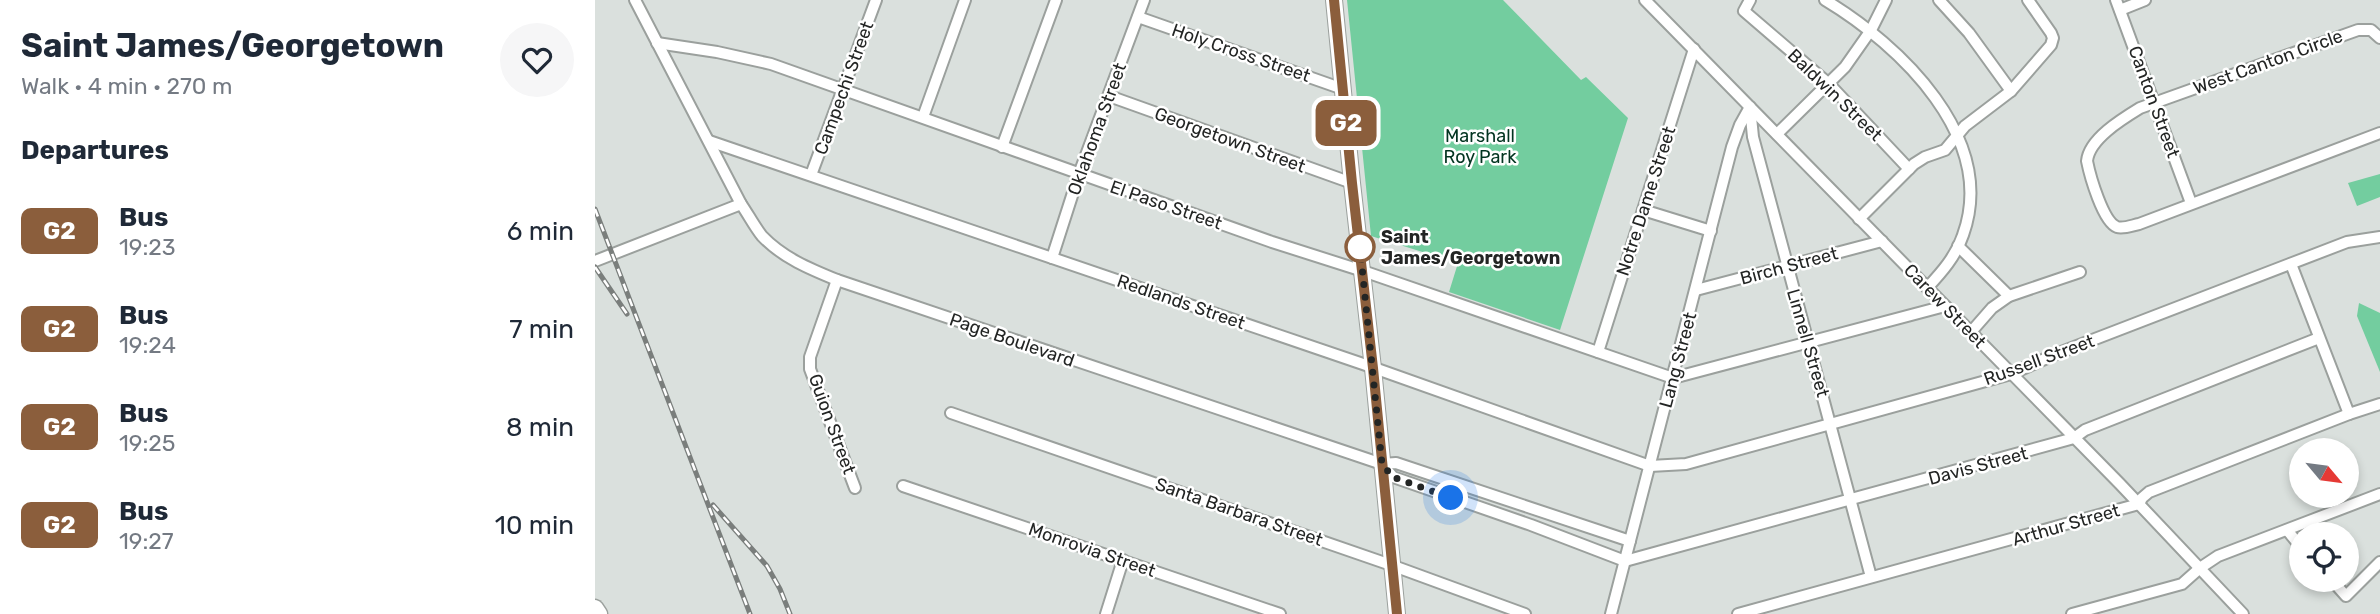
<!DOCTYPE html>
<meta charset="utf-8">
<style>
body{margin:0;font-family:Rubik,sans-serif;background:#f6f6f7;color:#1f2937;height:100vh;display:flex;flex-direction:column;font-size:26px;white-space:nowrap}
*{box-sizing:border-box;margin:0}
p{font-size:23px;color:#747a83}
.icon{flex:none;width:38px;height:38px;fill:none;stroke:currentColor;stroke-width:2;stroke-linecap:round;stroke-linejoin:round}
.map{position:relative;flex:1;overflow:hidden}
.drawer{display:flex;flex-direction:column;background:#fff;width:595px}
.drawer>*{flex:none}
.badge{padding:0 14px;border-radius:10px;font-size:24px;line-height:46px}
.needle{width:46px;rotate:119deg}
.tools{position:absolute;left:1694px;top:438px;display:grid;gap:14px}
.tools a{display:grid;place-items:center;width:70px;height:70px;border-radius:50%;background:#fff;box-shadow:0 4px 10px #0003;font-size:35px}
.you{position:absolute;width:35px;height:35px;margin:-18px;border:5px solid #fff;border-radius:50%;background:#1a73e8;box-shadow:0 0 0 10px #1a73e833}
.map>.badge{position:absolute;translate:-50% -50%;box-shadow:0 0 0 4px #fff}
h2{padding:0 21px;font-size:26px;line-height:63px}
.round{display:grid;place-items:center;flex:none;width:74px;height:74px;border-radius:37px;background:#f6f6f7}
.headline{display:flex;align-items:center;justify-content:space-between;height:119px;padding:0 21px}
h1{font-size:33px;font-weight:700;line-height:52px}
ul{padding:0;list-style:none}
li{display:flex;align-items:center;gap:21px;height:98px;padding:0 21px}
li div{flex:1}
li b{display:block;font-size:26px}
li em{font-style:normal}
li .badge{min-width:77px;font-weight:700;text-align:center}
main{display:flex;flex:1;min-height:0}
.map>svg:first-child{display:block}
.green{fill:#73cd9f}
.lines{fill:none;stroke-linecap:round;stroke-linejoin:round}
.minor-casing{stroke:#9ba09d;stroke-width:14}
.major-casing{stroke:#9ba09d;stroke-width:18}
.highway-casing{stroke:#9ba09d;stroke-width:19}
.minor{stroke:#fff;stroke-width:10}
.major{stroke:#fff;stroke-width:14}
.highway{stroke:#fff;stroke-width:16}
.rail-casing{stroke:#7a7e7c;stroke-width:5}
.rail{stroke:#fff;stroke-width:2.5;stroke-dasharray:8;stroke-linecap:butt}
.line-casing{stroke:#fff;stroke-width:16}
.line{stroke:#8b5e3c;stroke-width:10}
.walk{stroke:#232524;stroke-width:7;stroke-dasharray:0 12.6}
.stop-dot{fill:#fff;stroke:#8b5e3c;stroke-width:3.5}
.labels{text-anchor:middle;stroke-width:5;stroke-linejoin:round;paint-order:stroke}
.street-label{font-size:18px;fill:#232524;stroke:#fff}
.park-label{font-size:18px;fill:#023420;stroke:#fff}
.stop-label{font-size:18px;font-weight:bold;fill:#232524;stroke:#fff;text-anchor:start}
</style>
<main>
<section class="drawer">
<div class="headline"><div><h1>Saint James/Georgetown</h1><p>Walk · 4 min · 270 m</p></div><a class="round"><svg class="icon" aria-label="heart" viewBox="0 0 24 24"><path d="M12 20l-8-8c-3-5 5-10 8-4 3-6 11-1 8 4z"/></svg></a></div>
<h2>Departures</h2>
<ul>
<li><span class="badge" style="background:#8b5e3c;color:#fff">G2</span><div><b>Bus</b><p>19:23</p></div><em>6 min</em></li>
<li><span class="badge" style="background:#8b5e3c;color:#fff">G2</span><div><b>Bus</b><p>19:24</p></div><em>7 min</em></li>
<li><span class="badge" style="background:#8b5e3c;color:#fff">G2</span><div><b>Bus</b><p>19:25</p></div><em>8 min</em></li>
<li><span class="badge" style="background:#8b5e3c;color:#fff">G2</span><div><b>Bus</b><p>19:27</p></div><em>10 min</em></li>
</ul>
</section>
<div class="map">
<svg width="1785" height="614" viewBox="0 0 1785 614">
<rect width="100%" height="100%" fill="#dae0dd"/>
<!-- green -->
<g class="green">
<path d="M 752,0 L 908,0 L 986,80 L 991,77 L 1033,118 L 965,330 L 854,292 L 863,263 L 776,236 Z"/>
<path d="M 1785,174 L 1785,197 L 1762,206 L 1753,183 Z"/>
<path d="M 1764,303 L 1785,313 L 1785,372 L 1762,316 Z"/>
</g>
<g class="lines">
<!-- minor casing -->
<g class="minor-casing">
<g id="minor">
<path d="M 40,0 L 146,204 C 153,214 159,226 167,236 C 188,258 215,269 242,280 L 787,464 L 801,463 L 1035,541"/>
<path d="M 1050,0 L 1525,484 L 1648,614"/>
<path d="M 1155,0 L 1149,11 L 1234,84 L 1314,169"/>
<path d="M 1230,0 C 1305,45 1403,138 1368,235 C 1361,256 1347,272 1332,288"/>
<path d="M 1344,0 L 1374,33 L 1416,91"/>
<path d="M 1521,0 L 1596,203"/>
<path d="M 1525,10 L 1550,0"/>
<path d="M 543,17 L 748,89"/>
<path d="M 1785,38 L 1776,30 L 1763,30 L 1545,108 C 1527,119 1494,139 1492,161 C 1495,176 1508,222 1522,227 C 1529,229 1538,225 1544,224 L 1785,133"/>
<path d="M 62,43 L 122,52 L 176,64 L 677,242 L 768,271 L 1078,378 L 1350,306"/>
<path d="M 514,96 L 757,183"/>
<path d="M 1155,107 L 1158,137 L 1276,577"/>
<path d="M 328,117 L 370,0"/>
<path d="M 1182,134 L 1250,67 L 1276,30 L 1291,0"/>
<path d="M 114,141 L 768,364 L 1055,466 L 1091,464 L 1416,374 L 1461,354 L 1752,242 L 1785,237"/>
<path d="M 407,147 L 461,0"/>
<path d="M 216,175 L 281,0"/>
<path d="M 1048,210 L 1116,231"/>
<path d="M 1264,219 L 1319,164 L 1330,157 L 1350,150 L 1370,126 L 1416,91 L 1456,45 L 1458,38 L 1456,33 L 1433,0"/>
<path d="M 1363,246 L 1414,296"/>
<path d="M 457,258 L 484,174 L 549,0"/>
<path d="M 0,261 L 146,204"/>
<path d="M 1696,264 L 1754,414"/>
<path d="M 242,280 L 215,357 L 215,369 L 260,488"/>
<path d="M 1101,290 L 1287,241"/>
<path d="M 1376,332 L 1397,308 L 1414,296 L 1485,272"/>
<path d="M 1003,352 L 1099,49"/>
<path d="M 356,413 L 796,565 L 930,614"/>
<path d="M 787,464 L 798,477 L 936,525 L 1030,561 L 1479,438 L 1490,430 L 1724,338"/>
<path d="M 308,486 L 685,614"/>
<path d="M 1692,530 L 1706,547"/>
<path d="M 1736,579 L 1751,596 L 1785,562"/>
<path d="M 511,614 L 528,560"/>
<path d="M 1016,614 L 1137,147 L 1145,125 L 1155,107"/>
<path d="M 1143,614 L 1544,504 L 1547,498 L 1554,492 L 1754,414 L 1785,404"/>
<path d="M 1477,614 L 1587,584 L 1605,568 L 1623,556 L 1785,494"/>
</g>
</g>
<!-- major casing -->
<g class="major-casing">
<path id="major" d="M 739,0 L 757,183 L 778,368 L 802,614"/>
</g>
<!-- highway casing -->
<g class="highway-casing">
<path id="highway" d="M 0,608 L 4,614"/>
</g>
<!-- minor -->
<use href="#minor" class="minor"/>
<!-- major -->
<use href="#major" class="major"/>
<!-- highway -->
<use href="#highway" class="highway"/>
<!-- rail casing -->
<g class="rail-casing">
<g id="rail">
<path d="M 0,209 L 155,614"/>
<path d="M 0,267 L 32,314"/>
<path d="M 118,505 L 172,566 L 185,589 L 195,614"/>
</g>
</g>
<!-- rail -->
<use href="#rail" class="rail"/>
</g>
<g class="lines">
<!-- line casing -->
<g class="line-casing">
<path id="line" d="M 739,0 L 757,183 L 778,368 L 802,614"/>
</g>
<!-- line -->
<use href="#line" class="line"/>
<!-- walk -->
<path class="walk" d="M 765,247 L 787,464 L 798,477 L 856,498"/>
</g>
<!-- markers -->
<circle class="stop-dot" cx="765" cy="247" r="14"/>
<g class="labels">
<!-- street labels -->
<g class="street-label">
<text transform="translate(646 53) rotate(19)" y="6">Holy Cross Street</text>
<text transform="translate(1673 62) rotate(-20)" y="6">West Canton Circle</text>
<text transform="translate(249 88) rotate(-70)" y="6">Campechi Street</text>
<text transform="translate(1240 95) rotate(44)" y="6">Baldwin Street</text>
<text transform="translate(1559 102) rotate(70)" y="6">Canton Street</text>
<text transform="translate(502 129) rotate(-70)" y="6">Oklahoma Street</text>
<text transform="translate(635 140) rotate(20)" y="6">Georgetown Street</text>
<text transform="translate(1051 201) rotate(-72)" y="6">Notre Dame Street</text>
<text transform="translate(571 205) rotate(19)" y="6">El Paso Street</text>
<text transform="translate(1194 266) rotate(-15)" y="6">Birch Street</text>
<text transform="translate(586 302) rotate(19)" y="6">Redlands Street</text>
<text transform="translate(1350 306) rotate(46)" y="6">Carew Street</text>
<text transform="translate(417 340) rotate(19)" y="6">Page Boulevard</text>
<text transform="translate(1213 343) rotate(74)" y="6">Linnell Street</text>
<text transform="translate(1083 360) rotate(-75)" y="6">Lang Street</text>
<text transform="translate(1444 360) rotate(-20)" y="6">Russell Street</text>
<text transform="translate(237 424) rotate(70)" y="6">Guion Street</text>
<text transform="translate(1383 466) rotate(-15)" y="6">Davis Street</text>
<text transform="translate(644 512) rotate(19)" y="6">Santa Barbara Street</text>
<text transform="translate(1471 525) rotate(-16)" y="6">Arthur Street</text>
<text transform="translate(497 550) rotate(19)" y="6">Monrovia Street</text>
</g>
<!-- park labels -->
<g class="park-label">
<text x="885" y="142">Marshall<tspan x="885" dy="21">Roy Park</tspan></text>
</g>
<!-- stop labels -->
<g class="stop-label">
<text x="786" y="243">Saint<tspan x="786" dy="21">James/Georgetown</tspan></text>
</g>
</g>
</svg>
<div class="tools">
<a><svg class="needle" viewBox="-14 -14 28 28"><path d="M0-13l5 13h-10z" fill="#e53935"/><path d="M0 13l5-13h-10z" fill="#747a83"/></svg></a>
<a><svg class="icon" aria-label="locate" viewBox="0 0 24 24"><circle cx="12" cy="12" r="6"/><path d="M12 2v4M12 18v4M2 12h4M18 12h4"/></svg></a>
</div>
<div class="you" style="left:856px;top:498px"></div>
<b class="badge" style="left:751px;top:123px;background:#8b5e3c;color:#fff">G2</b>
</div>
</main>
